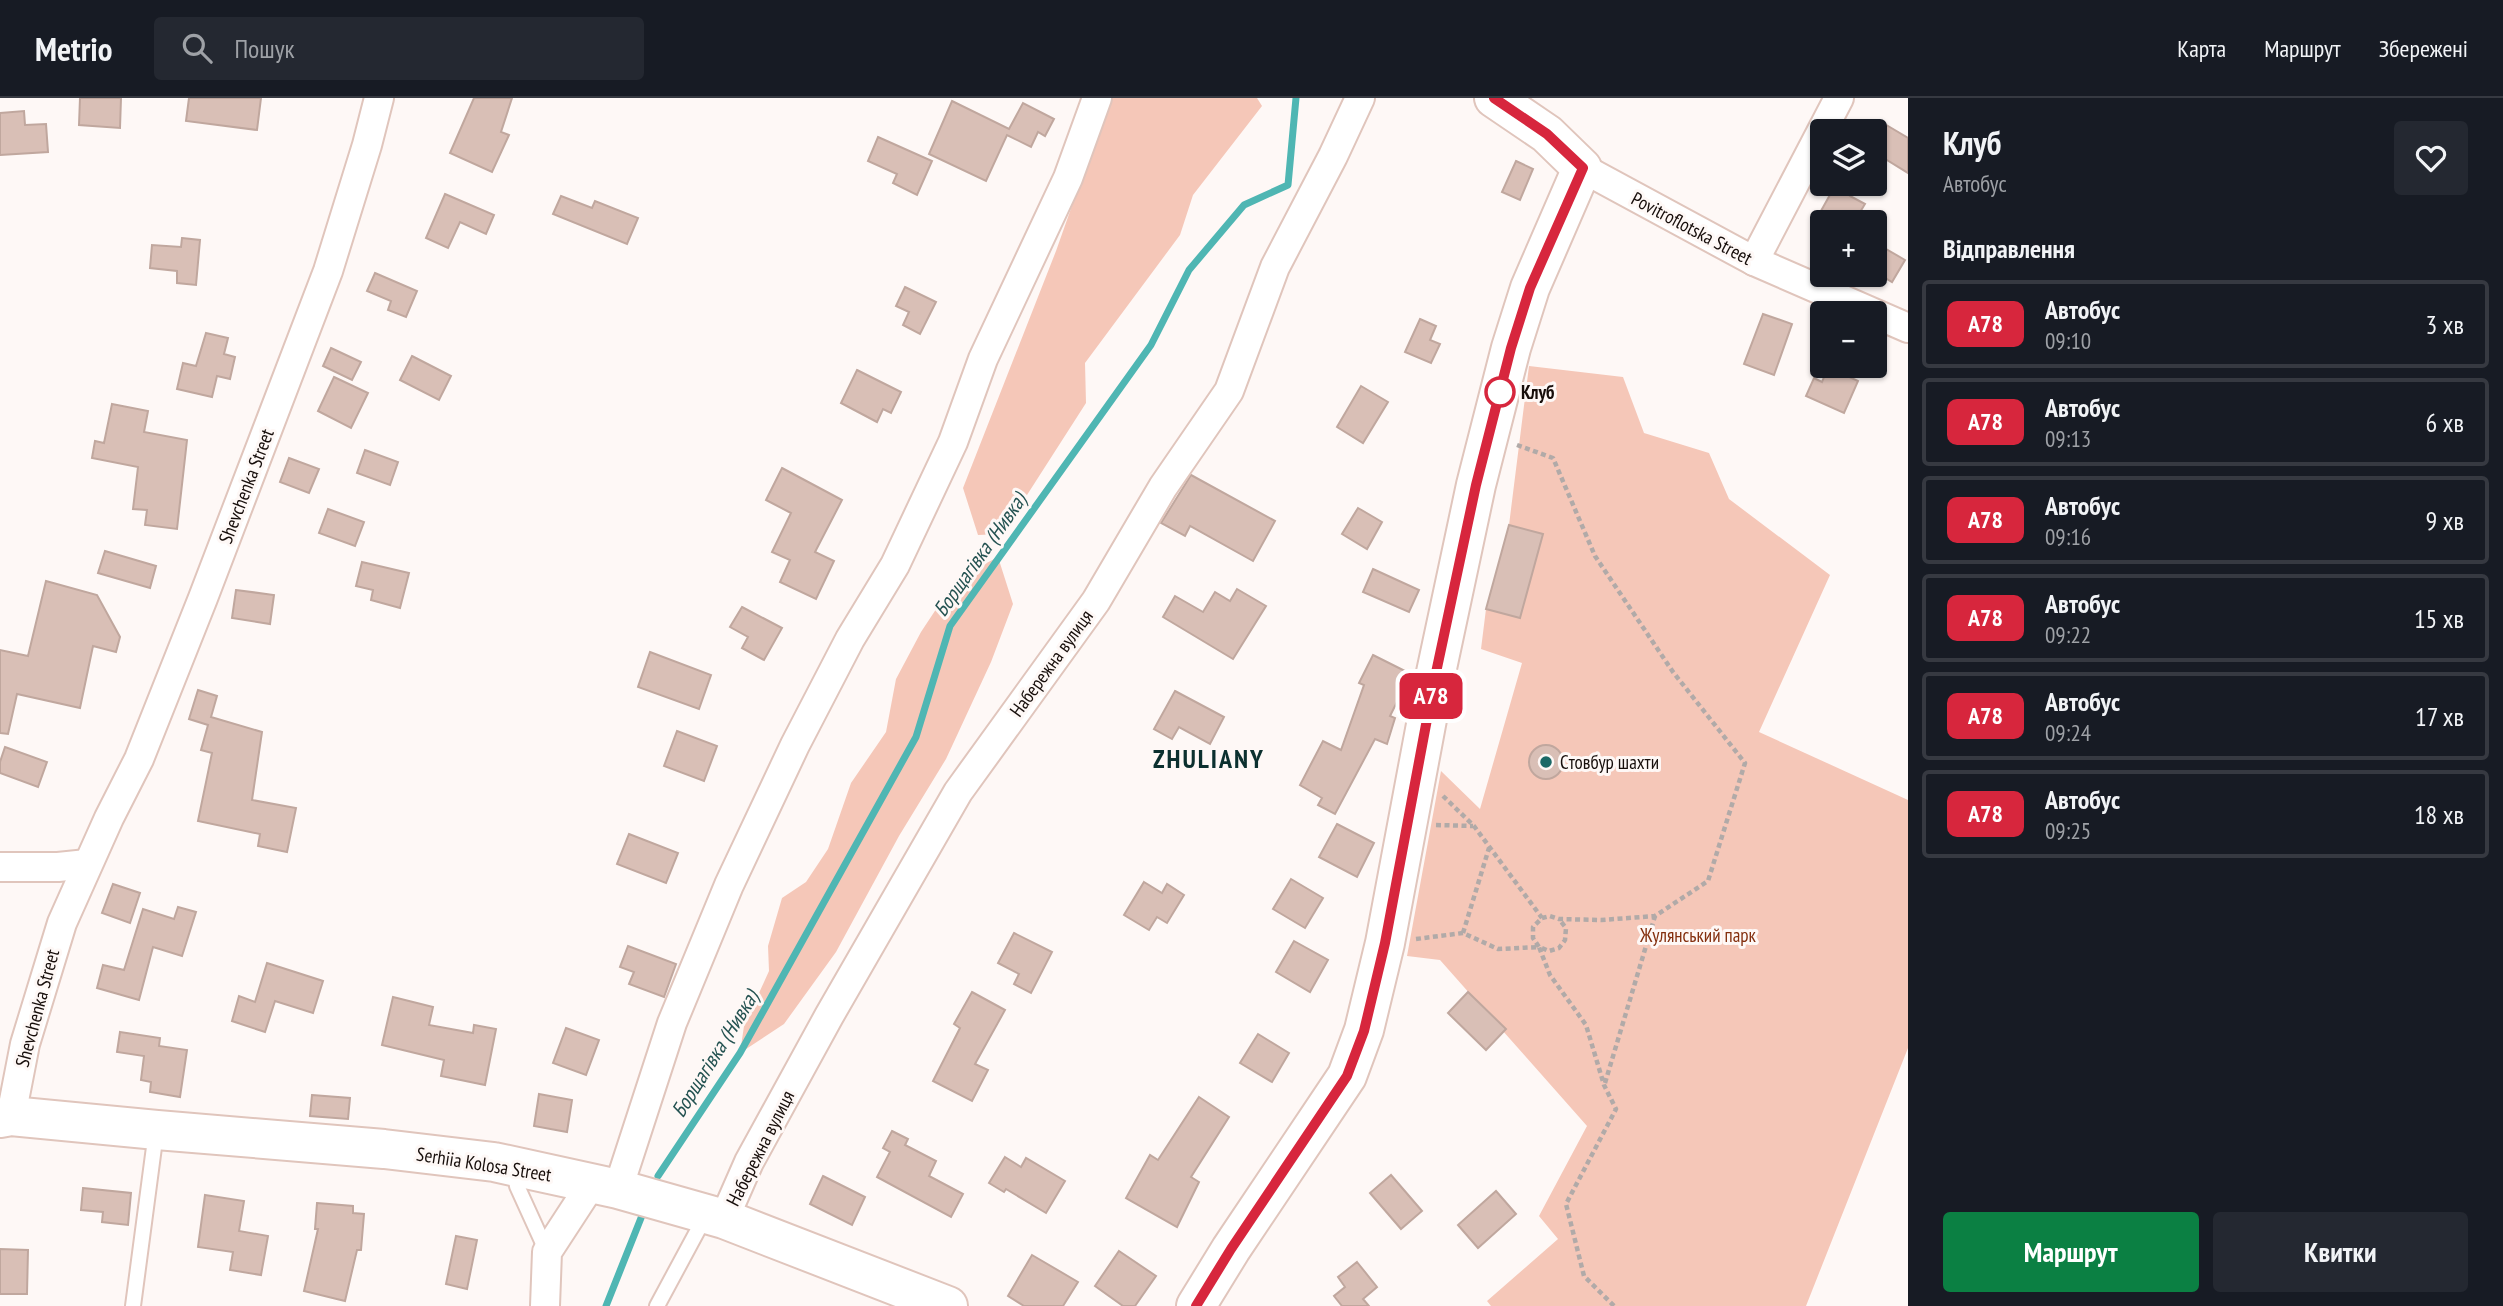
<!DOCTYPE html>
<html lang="uk">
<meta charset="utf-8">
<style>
body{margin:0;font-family:"PT Sans Narrow",sans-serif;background:#242831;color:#f1f3f6;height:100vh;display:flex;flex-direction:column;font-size:26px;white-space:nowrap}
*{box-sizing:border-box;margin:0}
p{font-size:23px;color:#9ea1a6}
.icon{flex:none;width:38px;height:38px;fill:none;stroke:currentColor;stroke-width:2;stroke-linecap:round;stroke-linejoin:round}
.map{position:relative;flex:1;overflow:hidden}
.details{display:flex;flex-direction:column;background:#171b24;width:595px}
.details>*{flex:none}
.badge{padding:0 14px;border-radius:10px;font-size:24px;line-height:46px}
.fabs{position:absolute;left:1810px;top:21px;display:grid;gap:14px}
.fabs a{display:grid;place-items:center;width:77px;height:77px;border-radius:7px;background:#171b24;box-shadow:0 2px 5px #0004;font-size:35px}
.map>.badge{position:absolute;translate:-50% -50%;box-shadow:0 0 0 4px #fff}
h2{padding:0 35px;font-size:26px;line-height:63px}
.round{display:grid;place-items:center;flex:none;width:74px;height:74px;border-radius:7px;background:#242831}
.summary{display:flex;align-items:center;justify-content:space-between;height:119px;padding:0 35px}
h1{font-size:33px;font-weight:700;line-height:52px}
.primary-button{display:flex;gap:14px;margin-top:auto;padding:14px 35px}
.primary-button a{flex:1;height:80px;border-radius:7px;background:#0b8043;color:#fff;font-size:28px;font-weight:700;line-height:80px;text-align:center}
.primary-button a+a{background:#242831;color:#f1f3f6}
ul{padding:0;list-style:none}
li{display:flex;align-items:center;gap:21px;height:88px;margin:0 14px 10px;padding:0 21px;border:4px solid #363941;border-radius:7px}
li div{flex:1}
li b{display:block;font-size:26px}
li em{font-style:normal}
li .badge{min-width:77px;font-weight:700;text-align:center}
header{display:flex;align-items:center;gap:42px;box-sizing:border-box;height:98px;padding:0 35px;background:#171b24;border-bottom:2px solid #363941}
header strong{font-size:33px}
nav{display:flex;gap:38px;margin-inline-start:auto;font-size:24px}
.search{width:490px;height:63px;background:#242831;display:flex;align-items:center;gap:18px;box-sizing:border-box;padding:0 24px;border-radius:7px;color:#9ea1a6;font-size:26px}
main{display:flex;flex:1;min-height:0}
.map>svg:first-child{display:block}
.green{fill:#f5c7b8}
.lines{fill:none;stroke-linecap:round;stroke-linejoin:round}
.stream{stroke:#4fb6b3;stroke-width:7}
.building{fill:#d9bfb6;stroke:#c0a79e;stroke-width:2}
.lane-casing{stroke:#e0c5bc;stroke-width:18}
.street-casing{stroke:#e0c5bc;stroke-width:32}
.secondary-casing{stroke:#e0c5bc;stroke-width:42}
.path{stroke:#b1aaa8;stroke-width:4.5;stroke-dasharray:5 3.5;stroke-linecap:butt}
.lane{stroke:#fff;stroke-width:14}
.street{stroke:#fff;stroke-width:28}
.secondary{stroke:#fff;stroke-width:38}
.line-casing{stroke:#fff;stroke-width:16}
.line{stroke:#d7263d;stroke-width:10}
.stop-dot{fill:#fff;stroke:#d7263d;stroke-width:3.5}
.poi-dot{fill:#1c6967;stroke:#fef8f6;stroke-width:2.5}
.labels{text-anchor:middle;stroke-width:6;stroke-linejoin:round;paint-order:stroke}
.street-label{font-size:19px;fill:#170e0b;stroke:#fef8f6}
.stop-label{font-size:19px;font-weight:bold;fill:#170e0b;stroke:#fef8f6;text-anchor:start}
.poi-label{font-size:19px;fill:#170e0b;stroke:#fef8f6;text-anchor:start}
.park-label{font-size:19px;fill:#842f0e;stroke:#fef8f6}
.water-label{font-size:21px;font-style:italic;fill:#245251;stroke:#fef8f6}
.district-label{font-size:26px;font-weight:bold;letter-spacing:2px;fill:#0c302f;stroke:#fef8f6}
</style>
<header>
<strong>Metrio</strong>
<div class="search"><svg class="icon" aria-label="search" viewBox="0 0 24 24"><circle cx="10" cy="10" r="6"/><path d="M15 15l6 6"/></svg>Пошук</div>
<nav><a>Карта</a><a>Маршрут</a><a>Збережені</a></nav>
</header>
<main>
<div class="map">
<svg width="1908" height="1208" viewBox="0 0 1908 1208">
<rect width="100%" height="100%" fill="#fef8f6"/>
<!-- green -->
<g class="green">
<path d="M 1110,0 L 1257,0 L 1262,8 L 1193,97 L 1180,137 L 1085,265 L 1086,305 L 1002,436 L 978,437 L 963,390 L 1056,153 Z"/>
<path d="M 1529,268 L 1623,279 L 1644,335 L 1709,355 L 1729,401 L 1830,477 L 1759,634 L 1908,702 L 1908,950 L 1806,1208 L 1491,1208 L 1487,1203 L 1558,1141 L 1539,1118 L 1587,1028 L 1440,862 L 1407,858 L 1441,673 L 1480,711 L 1522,565 L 1481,551 L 1486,511 L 1520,520 L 1543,437 L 1509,427 Z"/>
<path d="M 998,459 L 1013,506 L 991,564 L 946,661 L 899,738 L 836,854 L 784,926 L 740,955 L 744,928 L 769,873 L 768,848 L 782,800 L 806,784 L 828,751 L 851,685 L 886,634 L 896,581 L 921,534 L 956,481 Z"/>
</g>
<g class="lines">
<!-- stream -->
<g class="stream">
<path d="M 658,1078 L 740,955 L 916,639 L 950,528 L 1151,247 L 1189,172 L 1244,107 L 1288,87 L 1296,0"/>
<path d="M 606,1208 L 643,1115"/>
</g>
</g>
<!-- building -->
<g class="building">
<path d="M 80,0 L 121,0 L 120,30 L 79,27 Z"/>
<path d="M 189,0 L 261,0 L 257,32 L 186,23 Z"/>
<path d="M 474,0 L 512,0 L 501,34 L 509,37 L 492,74 L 450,55 Z"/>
<path d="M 952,3 L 1009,31 L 1023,5 L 1054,21 L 1045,38 L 1038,34 L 1031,49 L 1007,37 L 986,83 L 929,56 Z"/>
<path d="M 24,13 L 25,27 L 46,26 L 48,54 L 0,57 L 0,15 Z"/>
<path d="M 1883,25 L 1908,40 L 1908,75 L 1874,54 L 1874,39 Z"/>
<path d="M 878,39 L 932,63 L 917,97 L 893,85 L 897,76 L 868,63 Z"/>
<path d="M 1516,63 L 1533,71 L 1520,102 L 1502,94 Z"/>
<path d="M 1836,86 L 1856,86 L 1850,98 L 1865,106 L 1854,124 L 1840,124 L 1821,113 Z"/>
<path d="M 445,96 L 494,117 L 486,136 L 460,124 L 448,150 L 426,140 Z"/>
<path d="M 561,98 L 592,110 L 595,103 L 638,120 L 627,146 L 553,116 Z"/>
<path d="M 182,140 L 200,142 L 196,187 L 177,185 L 177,173 L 150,170 L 152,147 L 181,149 Z"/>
<path d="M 1874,144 L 1905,162 L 1892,184 L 1874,173 Z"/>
<path d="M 375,175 L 417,193 L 406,219 L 388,212 L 391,203 L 367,193 Z"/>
<path d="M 905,189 L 936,204 L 920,236 L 903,227 L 909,214 L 896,208 Z"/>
<path d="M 1763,216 L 1792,226 L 1774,277 L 1744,266 Z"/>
<path d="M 1420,221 L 1436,228 L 1430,242 L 1440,246 L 1431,265 L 1405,254 Z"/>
<path d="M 206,235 L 228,240 L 224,256 L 235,259 L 230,281 L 217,278 L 212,299 L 177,291 L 183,265 L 196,268 Z"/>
<path d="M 331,250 L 361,264 L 352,282 L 323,268 Z"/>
<path d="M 412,258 L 451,278 L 439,302 L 400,282 Z"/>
<path d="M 1828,269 L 1858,283 L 1844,315 L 1806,298 L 1814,280 L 1822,284 Z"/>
<path d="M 857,272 L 901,294 L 891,315 L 883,311 L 877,324 L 841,305 Z"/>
<path d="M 334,279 L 368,295 L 351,330 L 318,313 Z"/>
<path d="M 1361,288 L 1388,304 L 1363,345 L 1337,329 Z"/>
<path d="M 112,306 L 148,313 L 144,334 L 187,342 L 177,431 L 145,427 L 147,412 L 133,411 L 138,369 L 92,360 L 95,343 L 104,345 Z"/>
<path d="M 365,352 L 398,364 L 390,387 L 357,375 Z"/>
<path d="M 289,360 L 319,371 L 309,395 L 280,384 Z"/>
<path d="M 782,370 L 842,402 L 815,454 L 834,463 L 816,501 L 780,484 L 790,462 L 772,454 L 791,415 L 766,402 Z"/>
<path d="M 1191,377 L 1275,423 L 1253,463 L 1190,428 L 1185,438 L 1161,425 Z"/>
<path d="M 1358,410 L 1382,424 L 1367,451 L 1342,436 Z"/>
<path d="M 328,411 L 364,424 L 355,448 L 319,435 Z"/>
<path d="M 1509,427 L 1543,436 L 1520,520 L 1486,511 Z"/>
<path d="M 105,453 L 156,468 L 150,490 L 98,475 Z"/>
<path d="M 362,464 L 409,475 L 400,510 L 371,502 L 373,492 L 356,488 Z"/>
<path d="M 1373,471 L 1419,492 L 1409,514 L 1363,494 Z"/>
<path d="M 46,483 L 97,497 L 120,539 L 116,554 L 93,548 L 80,610 L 17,596 L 8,636 L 0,635 L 0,552 L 28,558 Z"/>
<path d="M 1237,491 L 1266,508 L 1233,561 L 1163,519 L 1175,498 L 1203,514 L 1215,494 L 1230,503 Z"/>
<path d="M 236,492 L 274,497 L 270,526 L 232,520 Z"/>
<path d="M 742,509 L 782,530 L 764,562 L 742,550 L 748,539 L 730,529 Z"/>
<path d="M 650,554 L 711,577 L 699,611 L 638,589 Z"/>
<path d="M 1373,557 L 1411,576 L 1390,618 L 1395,620 L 1387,646 L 1375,641 L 1335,716 L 1318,707 L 1322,700 L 1300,687 L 1323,643 L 1341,652 L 1364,587 L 1359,585 Z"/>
<path d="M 198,592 L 217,598 L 211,619 L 262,634 L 252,702 L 296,710 L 287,754 L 258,748 L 260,736 L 198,723 L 212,655 L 201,652 L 208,627 L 189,621 Z"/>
<path d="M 1175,593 L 1224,619 L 1210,646 L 1179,629 L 1172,641 L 1154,631 Z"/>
<path d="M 677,633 L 717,648 L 704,683 L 664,668 Z"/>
<circle cx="1546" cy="664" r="17"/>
<path d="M 5,649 L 47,664 L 38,689 L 0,675 L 0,664 Z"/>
<path d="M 1337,726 L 1374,745 L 1357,779 L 1319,759 Z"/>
<path d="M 629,736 L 678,755 L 666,785 L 617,766 Z"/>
<path d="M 1291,781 L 1323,800 L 1305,830 L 1273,811 Z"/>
<path d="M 1144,784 L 1162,795 L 1167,786 L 1184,797 L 1167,825 L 1157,819 L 1149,832 L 1124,817 Z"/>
<path d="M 113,786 L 140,795 L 130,825 L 102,815 Z"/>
<path d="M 178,809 L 196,814 L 182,858 L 153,849 L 139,902 L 97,890 L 103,867 L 124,872 L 143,811 L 174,821 Z"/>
<path d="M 1014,835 L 1052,854 L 1031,895 L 1014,886 L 1019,876 L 998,865 Z"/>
<path d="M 1294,843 L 1328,862 L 1310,894 L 1276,874 Z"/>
<path d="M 628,848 L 676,866 L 664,899 L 629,886 L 634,874 L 620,869 Z"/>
<path d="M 267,865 L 323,883 L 313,915 L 275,903 L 265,934 L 232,923 L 239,898 L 255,904 Z"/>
<path d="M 972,894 L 1005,912 L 975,966 L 988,972 L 972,1003 L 933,983 L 960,930 L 954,926 Z"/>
<path d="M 1468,894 L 1506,931 L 1486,952 L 1448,915 Z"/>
<path d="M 393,899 L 433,909 L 429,927 L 473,935 L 474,927 L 496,931 L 485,987 L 441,978 L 444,962 L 382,947 Z"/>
<path d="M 566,930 L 599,942 L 586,977 L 553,965 Z"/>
<path d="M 120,934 L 160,940 L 159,948 L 187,952 L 180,999 L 150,994 L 151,984 L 141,982 L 144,958 L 117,954 Z"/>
<path d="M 1258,936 L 1289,955 L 1272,984 L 1240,965 Z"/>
<path d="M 539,996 L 572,1002 L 567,1034 L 534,1028 Z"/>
<path d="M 312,997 L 350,1000 L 348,1021 L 310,1018 Z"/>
<path d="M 1199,999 L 1229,1019 L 1191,1079 L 1199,1084 L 1177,1129 L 1126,1100 L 1150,1057 L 1158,1062 Z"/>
<path d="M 892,1033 L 908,1041 L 905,1047 L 936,1063 L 929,1078 L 963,1096 L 951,1119 L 877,1079 L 890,1054 L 883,1050 Z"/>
<path d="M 1005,1059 L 1021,1069 L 1026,1060 L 1065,1083 L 1046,1115 L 1006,1091 L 1004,1094 L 989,1085 Z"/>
<path d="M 1391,1077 L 1422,1113 L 1401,1131 L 1370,1095 Z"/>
<path d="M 823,1078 L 865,1099 L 852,1127 L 810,1106 Z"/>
<path d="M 83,1090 L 131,1095 L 128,1127 L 102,1124 L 103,1114 L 81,1112 Z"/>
<path d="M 1496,1093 L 1516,1116 L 1478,1150 L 1458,1127 Z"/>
<path d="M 205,1097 L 244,1103 L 239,1133 L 268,1138 L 261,1177 L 230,1172 L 233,1154 L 198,1149 Z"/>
<path d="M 317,1105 L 353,1108 L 353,1115 L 364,1116 L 361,1152 L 357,1152 L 345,1203 L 304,1193 L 318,1131 L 315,1131 Z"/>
<path d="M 456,1138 L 477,1142 L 467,1191 L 446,1186 Z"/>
<path d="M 0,1151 L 28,1152 L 27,1196 L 0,1196 Z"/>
<path d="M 1119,1153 L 1156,1178 L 1135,1208 L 1123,1208 L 1095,1188 Z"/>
<path d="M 1032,1157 L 1078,1184 L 1063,1208 L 1024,1208 L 1008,1198 Z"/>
<path d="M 1357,1164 L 1377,1189 L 1363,1201 L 1369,1208 L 1342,1208 L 1334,1198 L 1345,1189 L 1338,1179 Z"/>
</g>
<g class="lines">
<!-- lane casing -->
<g class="lane-casing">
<g id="lane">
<path d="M 514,1071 L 517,1088 L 547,1154"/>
<path d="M 133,1208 L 156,1034"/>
<path d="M 657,1208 L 706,1117"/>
</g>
</g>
<!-- street casing -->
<g class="street-casing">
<g id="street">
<path d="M 1582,70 L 1754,163 L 1908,230"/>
<path d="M 1754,163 L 1839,0"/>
<path d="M 0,769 L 58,769 L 87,766"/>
<path d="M 11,1018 L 25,946 L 62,825 L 109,720 L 139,661 L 203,500 L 328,173 L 367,47 L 379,0"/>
<path d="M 618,1091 L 672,925 L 729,787 L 795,647 L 850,541 L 895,467 L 953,344 L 983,261 L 1068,80 L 1097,0"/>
<path d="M 724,1121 L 749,1064 L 829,918 L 958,694 L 1096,503 L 1163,389 L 1229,293 L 1275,169 L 1333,58 L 1360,0"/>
<path d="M 545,1208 L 547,1154 L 592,1085"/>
</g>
</g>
<!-- secondary casing -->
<g class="secondary-casing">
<g id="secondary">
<path d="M 0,1020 L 11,1018 L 157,1032 L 384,1051 L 494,1064 L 618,1091 L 724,1121 L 948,1208"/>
<path d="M 1196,1208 L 1231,1151 L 1347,978 L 1364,932 L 1385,845 L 1434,584 L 1476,387 L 1511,250 L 1530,190 L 1582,70 L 1547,36 L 1494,0"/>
</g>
</g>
<!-- path -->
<g class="path">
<path d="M 1517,347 L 1553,360 L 1595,458 L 1673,574 L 1745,665 L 1708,783 L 1655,818 L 1601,822 L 1559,821 L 1550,818 L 1542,820 L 1533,829 L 1533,840 L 1539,849 L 1549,853 L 1559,850 L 1565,842 L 1566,830 L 1559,821"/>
<path d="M 1443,698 L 1474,728 L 1542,820"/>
<path d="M 1436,727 L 1473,728"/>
<path d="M 1463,835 L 1489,750"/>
<path d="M 1416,841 L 1463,835 L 1498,851 L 1539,849 L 1550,877 L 1586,927 L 1604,987 L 1616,1011 L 1566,1106 L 1584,1178 L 1614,1208"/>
<path d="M 1605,985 L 1655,818"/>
</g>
<!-- lane -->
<use href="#lane" class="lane"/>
<!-- street -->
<use href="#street" class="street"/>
<!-- secondary -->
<use href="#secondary" class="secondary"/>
</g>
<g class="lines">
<!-- line casing -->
<g class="line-casing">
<path id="line" d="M 1196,1208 L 1231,1151 L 1347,978 L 1364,933 L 1385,845 L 1434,584 L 1476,387 L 1511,250 L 1530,190 L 1583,70 L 1547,36 L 1494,0"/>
</g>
<!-- line -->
<use href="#line" class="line"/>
</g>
<!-- markers -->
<circle class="stop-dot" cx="1500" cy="294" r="14"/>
<circle class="poi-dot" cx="1546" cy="664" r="7"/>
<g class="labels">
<!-- street labels -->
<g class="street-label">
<text transform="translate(1692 130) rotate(28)" y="7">Povitroflotska Street</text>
<text transform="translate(246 388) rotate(-69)" y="7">Shevchenka Street</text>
<text transform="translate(1051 565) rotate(-54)" y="7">Набережна вулиця</text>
<text transform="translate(37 910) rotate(-75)" y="7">Shevchenka Street</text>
<text transform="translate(760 1050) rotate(-63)" y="7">Набережна вулиця</text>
<text transform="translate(484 1066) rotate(9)" y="7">Serhiia Kolosa Street</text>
</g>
<!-- stop labels -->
<g class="stop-label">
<text x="1521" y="301">Клуб</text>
</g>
<!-- poi labels -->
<g class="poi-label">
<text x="1560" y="671">Cтовбур шахти</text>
</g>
<!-- park labels -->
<g class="park-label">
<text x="1698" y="844">Жулянський парк</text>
</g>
<!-- water labels -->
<g class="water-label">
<text transform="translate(980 457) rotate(-55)" y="7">Борщагівка (Нивка)</text>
<text transform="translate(715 956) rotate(-58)" y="7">Борщагівка (Нивка)</text>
</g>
<!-- district labels -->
<g class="district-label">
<text x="1209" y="670">ZHULIANY</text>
</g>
</g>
</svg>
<div class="fabs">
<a><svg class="icon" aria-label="layers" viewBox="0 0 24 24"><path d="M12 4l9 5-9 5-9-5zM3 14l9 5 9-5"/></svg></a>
<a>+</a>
<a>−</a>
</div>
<b class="badge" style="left:1431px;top:598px;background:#d7263d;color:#fff">А78</b>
</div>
<section class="details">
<div class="summary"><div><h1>Клуб</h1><p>Автобус</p></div><a class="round"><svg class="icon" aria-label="heart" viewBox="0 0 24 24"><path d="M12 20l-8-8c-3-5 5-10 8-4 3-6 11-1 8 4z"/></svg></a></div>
<h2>Відправлення</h2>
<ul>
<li><span class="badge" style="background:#d7263d;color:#fff">А78</span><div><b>Автобус</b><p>09:10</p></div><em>3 хв</em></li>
<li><span class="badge" style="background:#d7263d;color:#fff">А78</span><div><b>Автобус</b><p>09:13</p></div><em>6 хв</em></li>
<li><span class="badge" style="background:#d7263d;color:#fff">А78</span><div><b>Автобус</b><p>09:16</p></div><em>9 хв</em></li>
<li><span class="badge" style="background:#d7263d;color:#fff">А78</span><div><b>Автобус</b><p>09:22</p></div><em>15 хв</em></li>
<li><span class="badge" style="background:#d7263d;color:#fff">А78</span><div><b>Автобус</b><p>09:24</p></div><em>17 хв</em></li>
<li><span class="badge" style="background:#d7263d;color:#fff">А78</span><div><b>Автобус</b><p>09:25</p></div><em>18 хв</em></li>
</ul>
<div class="primary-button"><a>Маршрут</a><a>Квитки</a></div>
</section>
</main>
